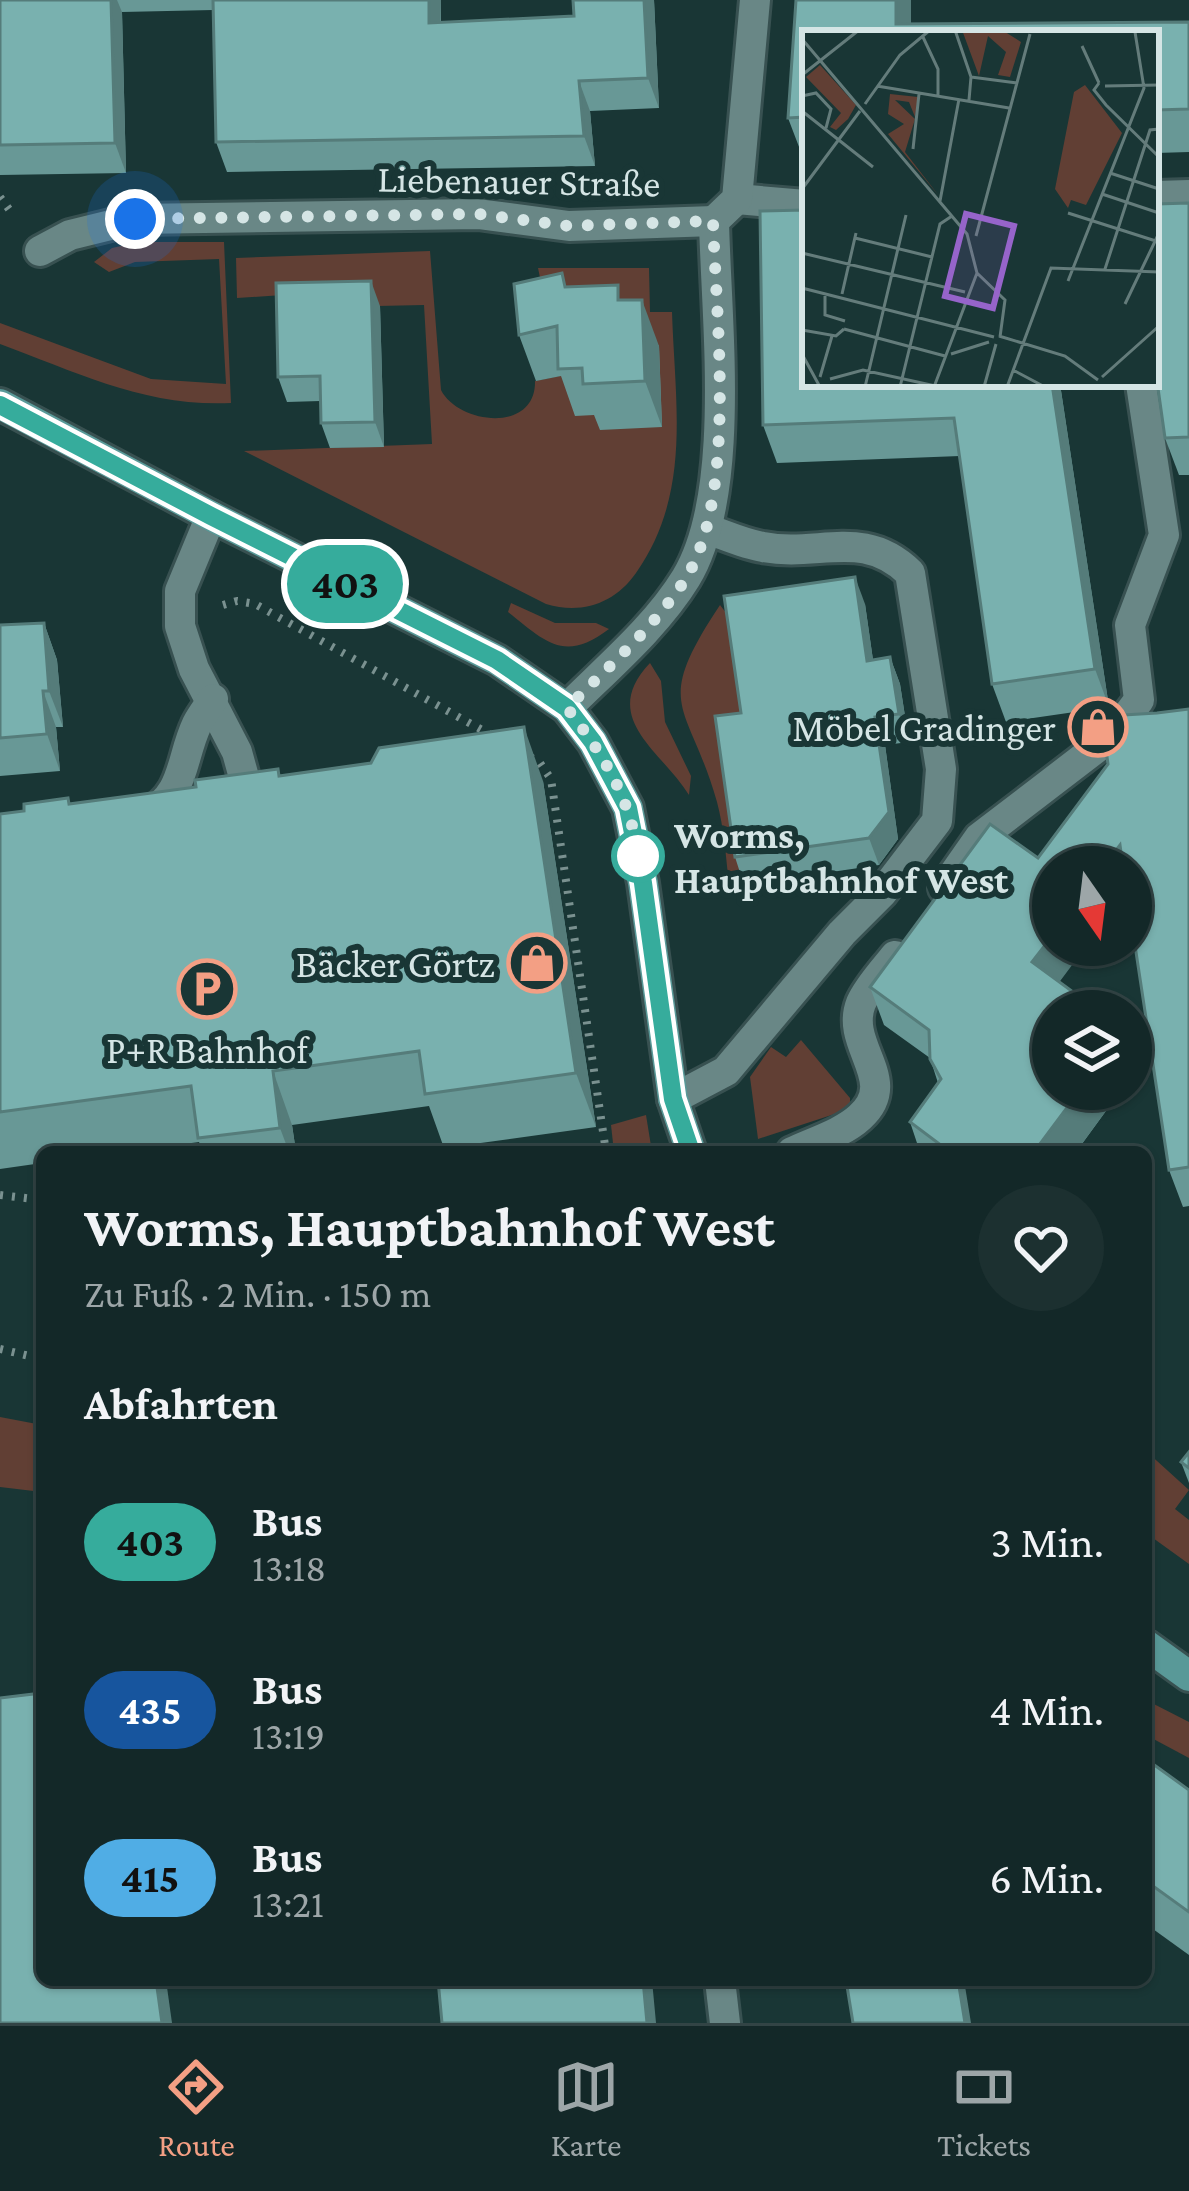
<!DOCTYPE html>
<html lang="de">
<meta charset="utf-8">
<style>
body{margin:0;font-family:"Crimson Pro",serif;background:#1c3030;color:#f1f3f6;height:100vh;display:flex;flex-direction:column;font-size:45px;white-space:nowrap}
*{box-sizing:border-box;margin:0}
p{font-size:39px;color:#9da6a8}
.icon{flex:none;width:66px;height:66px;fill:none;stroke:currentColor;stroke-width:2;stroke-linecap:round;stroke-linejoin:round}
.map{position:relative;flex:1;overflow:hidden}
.side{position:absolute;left:36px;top:1146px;width:1116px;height:840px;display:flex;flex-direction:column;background:#132828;border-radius:18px;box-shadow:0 3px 9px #0004,0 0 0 3px #324445}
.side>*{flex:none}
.badge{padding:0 24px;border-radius:39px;font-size:42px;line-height:78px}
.needle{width:78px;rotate:166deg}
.tools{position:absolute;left:1032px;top:846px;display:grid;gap:24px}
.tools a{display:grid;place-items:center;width:120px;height:120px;border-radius:50%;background:#132828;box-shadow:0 3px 9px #0004,0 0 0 3px #324445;font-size:60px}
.you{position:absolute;width:60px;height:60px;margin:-30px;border:9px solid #fff;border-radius:50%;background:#1a73e8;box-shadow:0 0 0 18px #1a73e833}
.map>.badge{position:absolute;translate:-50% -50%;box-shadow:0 0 0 6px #fff}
h2{padding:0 48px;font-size:45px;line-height:108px}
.round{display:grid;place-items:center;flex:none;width:126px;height:126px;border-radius:63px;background:#1c3030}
.headline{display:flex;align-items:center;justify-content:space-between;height:204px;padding:0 48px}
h1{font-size:57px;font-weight:700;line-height:90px}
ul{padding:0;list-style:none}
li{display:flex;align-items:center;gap:36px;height:168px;padding:0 48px}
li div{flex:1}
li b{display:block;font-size:45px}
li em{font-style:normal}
li .badge{min-width:132px;font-weight:700;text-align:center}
.menu{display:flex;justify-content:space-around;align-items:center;height:168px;border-top:3px solid #324445;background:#132828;font-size:33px;color:#9da6a8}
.menu a{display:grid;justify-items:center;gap:6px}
.menu .selected{color:#f39f84}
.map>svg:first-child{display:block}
.green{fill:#613f34}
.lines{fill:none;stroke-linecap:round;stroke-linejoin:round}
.lane-casing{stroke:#385151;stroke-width:36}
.street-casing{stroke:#385151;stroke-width:36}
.secondary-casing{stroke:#385151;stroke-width:36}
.path{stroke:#7a9190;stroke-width:8;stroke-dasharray:3 9;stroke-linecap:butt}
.lane{stroke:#698786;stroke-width:30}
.street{stroke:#698786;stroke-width:30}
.secondary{stroke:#599998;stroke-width:30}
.wall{fill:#689896}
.shaded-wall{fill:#557c7a}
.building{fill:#79b1af;stroke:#557c7a;stroke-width:3}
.line-casing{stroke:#fff;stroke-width:27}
.line{stroke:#36ac9c;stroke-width:18}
.walk{stroke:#d5e5e5;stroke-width:12;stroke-dasharray:0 21.6}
.stop-dot{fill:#fff;stroke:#36ac9c;stroke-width:6}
.labels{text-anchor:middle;stroke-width:12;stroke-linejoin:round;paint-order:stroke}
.street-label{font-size:39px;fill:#d5e5e5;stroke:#193635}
.poi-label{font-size:39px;fill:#d5e5e5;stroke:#193635;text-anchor:end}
.stop-label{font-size:39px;font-weight:bold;fill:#d5e5e5;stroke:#193635;text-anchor:start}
.inset-road{fill:none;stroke:#647c7b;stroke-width:3}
.view{fill:#9664ca;fill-opacity:0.15;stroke:#9664ca;stroke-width:6}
.inset-edge{fill:none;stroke:#d5e5e5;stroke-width:6}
</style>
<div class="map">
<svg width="1189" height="2023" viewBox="0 0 1189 2023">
<rect width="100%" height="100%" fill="#193635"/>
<!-- green -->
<g class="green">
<path d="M 139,242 L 224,242 L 231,403 C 145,407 79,373 0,344 L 0,323 L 151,379 L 226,384 L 219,259 L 135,262 L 109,272 L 94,262 L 112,248 Z"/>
<path d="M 430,251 L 441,390 C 458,424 536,434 535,381 L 574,373 L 599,414 L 662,427 L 550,326 L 538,268 L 649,268 L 650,312 L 672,312 C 675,405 692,493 636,573 C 615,603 582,615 546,604 L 244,451 L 432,444 L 424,305 L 285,308 L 283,295 L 237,298 L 236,258 Z"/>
<path d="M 511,603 L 555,623 L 596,623 L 609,629 C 564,663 546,642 508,612 Z"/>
<path d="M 720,605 L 734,623 L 750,740 L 725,744 L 744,885 L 729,885 C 726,857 724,828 717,802 C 688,700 651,709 720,605 Z"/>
<path d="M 650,663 L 661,681 L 665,722 L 691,776 L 689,795 C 661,750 598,718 650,663 Z"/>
<path d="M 801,1040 L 850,1098 L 850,1109 L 758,1139 L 750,1077 L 771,1047 L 786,1057 Z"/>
<path d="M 646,1115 L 652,1152 L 614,1152 L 611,1125 Z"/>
<path d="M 0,1417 L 42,1425 L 42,1492 L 0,1487 Z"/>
<path d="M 1146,1451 L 1189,1490 L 1175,1509 L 1189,1520 L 1189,1564 L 1146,1533 Z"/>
<path d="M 1146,1700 L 1189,1722 L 1189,1758 L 1146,1735 Z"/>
</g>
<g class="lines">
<!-- lane casing -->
<g class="lane-casing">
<g id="lane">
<path d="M 211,516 L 180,591 L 180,626 L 194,669 L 237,752 L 250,799"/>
<path d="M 146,815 C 186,794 180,760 197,724 C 201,716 208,707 213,699"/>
<path d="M 944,888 L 979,838 L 1112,736 L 1139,700 L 1130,625 L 1164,535 L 1141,384"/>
<path d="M 673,1099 L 726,1071 L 842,933 L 882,893 L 937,821 L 941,769 L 910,573 C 863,527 818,558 763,547 C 744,544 725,535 707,529"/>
<path d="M 792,1152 C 813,1142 843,1133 860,1117 C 901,1080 844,1046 861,1003 C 868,987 884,970 895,956"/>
</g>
</g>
<!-- street casing -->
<g class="street-casing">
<g id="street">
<path d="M 1156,196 L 1189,195"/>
<path d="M 737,199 L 805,205"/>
<path d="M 40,251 L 70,235 L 135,219 L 478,214 L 569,226 L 714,221"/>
<path d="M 567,708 C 607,668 656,627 686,578 C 737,494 716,320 714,221 L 737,199 L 755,0"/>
<path d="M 720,1980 L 725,2023"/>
</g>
</g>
<!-- secondary casing -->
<g class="secondary-casing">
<g id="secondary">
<path d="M 0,404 L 211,516 L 497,660 L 567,708 L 593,742 L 628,808 L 643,883 L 673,1099 L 691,1152"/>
<path d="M 1146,1645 L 1189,1676"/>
</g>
</g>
<!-- path -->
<g class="path">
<path d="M 0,197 L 14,216"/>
<path d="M 223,605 L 237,601 L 255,604 L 491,735"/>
<path d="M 530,757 L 540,763 L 551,779 L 606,1152"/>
<path d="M 0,1195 L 42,1200"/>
<path d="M 0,1349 L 42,1359"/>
</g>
<!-- lane -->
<use href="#lane" class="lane"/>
<!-- street -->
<use href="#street" class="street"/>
<!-- secondary -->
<use href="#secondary" class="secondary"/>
</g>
<!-- wall -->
<g class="wall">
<path d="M 0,0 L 441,0 L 441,22 L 574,16 L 573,0 L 654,0 L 659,108 L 590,111 L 595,166 L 227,172 L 216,142 L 213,10 L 122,12 L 126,173 L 0,175 Z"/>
<path d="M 796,0 L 911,0 L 911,24 L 1189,22 L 1189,152 L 1156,153 L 1156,33 L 805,33 L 804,160 L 788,118 Z"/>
<path d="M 1189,203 L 1189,475 L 1179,475 L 1165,438 Z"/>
<path d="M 567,287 L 623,300 L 659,346 L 662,427 L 600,430 L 594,415 L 575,416 L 561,376 L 536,381 L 519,335 Z"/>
<path d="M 380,306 L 384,447 L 330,448 L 321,423 L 320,401 L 287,402 L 278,377 Z"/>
<path d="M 805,384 L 1060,384 L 1109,707 L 1006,722 L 992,684 L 960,456 L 777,463 L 763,425 Z"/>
<path d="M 865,604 L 873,660 L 890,657 L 900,684 L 909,742 L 885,745 L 898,839 L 879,865 L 744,885 L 735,857 Z"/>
<path d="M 44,623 L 57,660 L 63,727 L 56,727 L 60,771 L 0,776 L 0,625 Z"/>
<path d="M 1189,709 L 1189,1206 L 1183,1207 L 1169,1170 L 1131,867 L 1059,982 L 1053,1089 L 1122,1089 L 1076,1152 L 920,1152 L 910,1122 L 938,1083 L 930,1058 L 884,1025 L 870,987 L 1038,858 L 1157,713 Z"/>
<path d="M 281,776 L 543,781 L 596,1127 L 444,1148 L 429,1106 L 292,1125 L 296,1152 L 203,1152 L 199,1142 L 125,1152 L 42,1152 L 42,1163 L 0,1169 L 0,814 Z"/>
<path d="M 1189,1452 L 1189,1483 L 1181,1462 Z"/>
<path d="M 1146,1759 L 1189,1790 L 1189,1955 L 1146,1924 Z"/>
</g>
<!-- shaded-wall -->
<g class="shaded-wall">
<path d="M 111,0 L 117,0 L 122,12 L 126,173 L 115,143 Z"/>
<path d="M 429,0 L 441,0 L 440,53 L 429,23 Z"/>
<path d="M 644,0 L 654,0 L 659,108 L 648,78 Z"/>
<path d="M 896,0 L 911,0 L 911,33 L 896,24 Z"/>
<path d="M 579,81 L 590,111 L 595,166 L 584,136 Z"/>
<path d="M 371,281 L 380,306 L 384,447 L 375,422 Z"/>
<path d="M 642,300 L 659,346 L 662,427 L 645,381 Z"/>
<path d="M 1052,384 L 1060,384 L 1109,707 L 1095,669 Z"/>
<path d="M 855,577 L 865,604 L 877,688 L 867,661 Z"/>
<path d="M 44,623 L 57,660 L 63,727 L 49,691 Z"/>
<path d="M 890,657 L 900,684 L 909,742 L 899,714 Z"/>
<path d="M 43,691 L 56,727 L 60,771 L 47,734 Z"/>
<path d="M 875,717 L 885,745 L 898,839 L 879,865 L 869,838 Z"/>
<path d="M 524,727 L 543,781 L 596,1127 L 576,1073 Z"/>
<path d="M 1120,845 L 1128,867 L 1103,867 Z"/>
<path d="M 1053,935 L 1053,945 L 1087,945 L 1046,1000 L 1032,962 Z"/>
<path d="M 1131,1048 L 1138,1067 L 1131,1077 Z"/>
<path d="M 273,1071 L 292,1125 L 296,1152 L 289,1152 L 280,1128 Z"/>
<path d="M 1081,1089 L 1122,1089 L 1076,1152 L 1034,1152 Z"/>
<path d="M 156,1980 L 166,1980 L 172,2023 L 162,2023 Z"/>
<path d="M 643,1980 L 652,1980 L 656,2023 L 647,2023 Z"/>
<path d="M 958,1980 L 964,1980 L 971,2023 L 965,2023 Z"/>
</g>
<!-- building -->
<g class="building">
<path d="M 0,0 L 111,0 L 115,143 L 0,145 Z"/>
<path d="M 213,0 L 429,0 L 429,23 L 574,16 L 573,0 L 644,0 L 648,78 L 579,81 L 584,136 L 216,142 Z"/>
<path d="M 796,0 L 896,0 L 896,24 L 1189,22 L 1189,109 L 1156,110 L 1156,33 L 805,33 L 805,117 L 788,118 Z"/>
<path d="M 1189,203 L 1189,437 L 1165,438 L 1156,374 L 1156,204 Z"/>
<path d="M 805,210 L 805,384 L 1052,384 L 1095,669 L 992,684 L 954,418 L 763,425 L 760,211 Z"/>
<path d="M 562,273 L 565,287 L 618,285 L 618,300 L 642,300 L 645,381 L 583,384 L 582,368 L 558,369 L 557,326 L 519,335 L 514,284 Z"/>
<path d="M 371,281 L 375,422 L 321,423 L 320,376 L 278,377 L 276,283 Z"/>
<path d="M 855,577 L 867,661 L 890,657 L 899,714 L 875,717 L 889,812 L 869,838 L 735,857 L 715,716 L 741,713 L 724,596 Z"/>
<path d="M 44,623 L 49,691 L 43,691 L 47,734 L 0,738 L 0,625 Z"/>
<path d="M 1189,709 L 1189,1167 L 1169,1170 L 1131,919 L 1131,867 L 1123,867 L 1120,845 L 1103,867 L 1053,867 L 1053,935 L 1032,962 L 1099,1011 L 1053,1011 L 1053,1089 L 1081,1089 L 1034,1152 L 950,1152 L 910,1122 L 941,1079 L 930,1059 L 929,1030 L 870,987 L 990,824 L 1038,858 L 1108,764 L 1102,721 L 1107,716 L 1157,713 Z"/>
<path d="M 524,727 L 576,1073 L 425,1094 L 419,1051 L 273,1071 L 280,1128 L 198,1138 L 191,1086 L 0,1112 L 0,814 L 24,811 L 24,804 L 68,798 L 69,804 L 196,787 L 195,780 L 278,769 L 279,776 L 371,763 L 379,748 Z"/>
<path d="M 1189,1452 L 1189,1468 L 1181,1462 Z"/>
<path d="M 42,1693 L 42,1980 L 156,1980 L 162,2023 L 0,2023 L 0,1698 Z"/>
<path d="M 1146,1759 L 1189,1790 L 1189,1912 L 1146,1881 Z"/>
<path d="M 438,1980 L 643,1980 L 647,2023 L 442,2023 Z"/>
<path d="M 846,1980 L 958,1980 L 965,2023 L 853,2023 Z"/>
</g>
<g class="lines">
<!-- line casing -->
<g class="line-casing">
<path id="line" d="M 0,405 L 211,516 L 497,660 L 567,708 L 593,742 L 628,808 L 643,883 L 673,1099 L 691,1152"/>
</g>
<!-- line -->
<use href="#line" class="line"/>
<!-- walk -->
<path class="walk" d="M 135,219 L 478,214 L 569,226 L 713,221 C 716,319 737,495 686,578 C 655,627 607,668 567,708 C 602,753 631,798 638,856"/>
</g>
<!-- icons -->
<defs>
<g id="shop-ring" transform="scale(3)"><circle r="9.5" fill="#193635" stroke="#f39f84" stroke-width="1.5"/><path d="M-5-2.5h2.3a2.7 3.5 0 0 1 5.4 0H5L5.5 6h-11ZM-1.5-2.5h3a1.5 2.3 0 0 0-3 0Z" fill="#f39f84"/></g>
<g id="parking-ring" transform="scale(3)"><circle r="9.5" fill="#193635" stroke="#f39f84" stroke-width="1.5"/><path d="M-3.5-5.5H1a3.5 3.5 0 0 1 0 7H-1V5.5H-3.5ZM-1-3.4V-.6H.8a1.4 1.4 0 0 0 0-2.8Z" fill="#f39f84"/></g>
</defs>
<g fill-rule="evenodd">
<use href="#shop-ring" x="1098" y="727"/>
<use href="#shop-ring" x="537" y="963"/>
<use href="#parking-ring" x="207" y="989"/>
</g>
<!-- markers -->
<circle class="stop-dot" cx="638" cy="856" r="24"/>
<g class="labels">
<!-- street labels -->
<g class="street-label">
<text transform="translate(519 180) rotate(1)" y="14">Liebenauer Straße</text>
</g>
<!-- poi labels -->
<g class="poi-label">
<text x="1056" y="741">Möbel Gradinger</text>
<text x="495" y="977">Bäcker Görtz</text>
<text x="207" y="1063" text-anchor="middle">P+R Bahnhof</text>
</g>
<!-- stop labels -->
<g class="stop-label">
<text x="674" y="848">Worms,<tspan x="674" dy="45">Hauptbahnhof West</tspan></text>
</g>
</g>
<!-- overview -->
<g transform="translate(802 30)">
<rect width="357" height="357" fill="#193635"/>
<path d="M 160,0 L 200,0 L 219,12 L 208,47 L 196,45 L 204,22 L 186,6 L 177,46 ZM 18,35 L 54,75 L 37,105 L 46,89 L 34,100 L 28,97 L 39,83 L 4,47 ZM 88,64 L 116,67 L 113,87 L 107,72 L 93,70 L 113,89 L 103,122 L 137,166 L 86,104 L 102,94 L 86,84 Z" fill="#613f34"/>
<path d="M 283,55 L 320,103 L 284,175 L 269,170 L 266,178 L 253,159 L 272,62 Z" fill="#613f34"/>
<path class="inset-road" d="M 153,0 L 169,47 L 167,70M 120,5 L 136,39 L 136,66M 0,9 L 165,204 L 175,243 L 203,270 L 198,307M 280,16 L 297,53M 0,45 L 57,0M 169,47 L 215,53M 297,53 L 292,60 L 304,75 L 357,127M 75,56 L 207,78M 303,56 L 357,55M 0,66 L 14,63 L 29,79 L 24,98M 63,74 L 98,25 L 128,0M 0,81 L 71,137M 111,119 L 117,64M 308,143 L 357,159M 0,159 L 58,81M 300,164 L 357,183M 138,171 L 157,69M 266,183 L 357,212M 174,206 L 228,4M 53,208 L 130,227M 0,223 L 163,262M 303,239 L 348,100 L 357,99M 266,251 L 342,58 L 333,2M 0,258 L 192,307M 23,264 L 23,285 L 43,291M 40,264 L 54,203M 323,274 L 357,203M 42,299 L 143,326M 0,300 L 34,306 L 42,299M 197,306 L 263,326 L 296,350M 0,324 L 18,357M 149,324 L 187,312M 211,340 L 243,357M 18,347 L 30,306M 300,347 L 357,296M 28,349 L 61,340 L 138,357M 63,357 L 104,185M 98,357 L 138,194 L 150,186M 132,357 L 175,243M 182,357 L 194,314M 205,357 L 249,238 L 357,242"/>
<path class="view" d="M 164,184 L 212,196 L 191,278 L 143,266 Z"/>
<rect width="357" height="357" class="inset-edge"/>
</g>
</svg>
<div class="tools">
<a><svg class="needle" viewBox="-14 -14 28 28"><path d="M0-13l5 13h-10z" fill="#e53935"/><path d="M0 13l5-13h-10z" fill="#9da6a8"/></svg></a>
<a><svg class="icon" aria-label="layers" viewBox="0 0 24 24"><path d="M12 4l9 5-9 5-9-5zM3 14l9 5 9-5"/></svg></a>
</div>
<div class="you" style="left:135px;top:219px"></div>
<b class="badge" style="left:345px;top:584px;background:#36ac9c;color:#111">403</b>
<section class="side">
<div class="headline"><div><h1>Worms, Hauptbahnhof West</h1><p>Zu Fuß · 2 Min. · 150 m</p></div><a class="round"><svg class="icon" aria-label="heart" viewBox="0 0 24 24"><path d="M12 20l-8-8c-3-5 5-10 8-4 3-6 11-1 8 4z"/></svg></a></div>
<h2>Abfahrten</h2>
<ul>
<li><span class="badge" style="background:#36ac9c;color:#111">403</span><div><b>Bus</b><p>13:18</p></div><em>3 Min.</em></li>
<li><span class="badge" style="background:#17559e;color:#fff">435</span><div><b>Bus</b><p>13:19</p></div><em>4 Min.</em></li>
<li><span class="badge" style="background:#50ade5;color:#111">415</span><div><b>Bus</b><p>13:21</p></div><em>6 Min.</em></li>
</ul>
</section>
</div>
<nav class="menu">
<a class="selected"><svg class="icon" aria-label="directions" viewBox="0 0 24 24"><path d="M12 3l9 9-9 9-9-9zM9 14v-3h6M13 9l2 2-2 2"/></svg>Route</a>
<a><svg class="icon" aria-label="map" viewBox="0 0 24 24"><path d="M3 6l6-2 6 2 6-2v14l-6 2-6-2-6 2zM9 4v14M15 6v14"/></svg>Karte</a>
<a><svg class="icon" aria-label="tickets" viewBox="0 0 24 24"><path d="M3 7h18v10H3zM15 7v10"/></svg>Tickets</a>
</nav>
